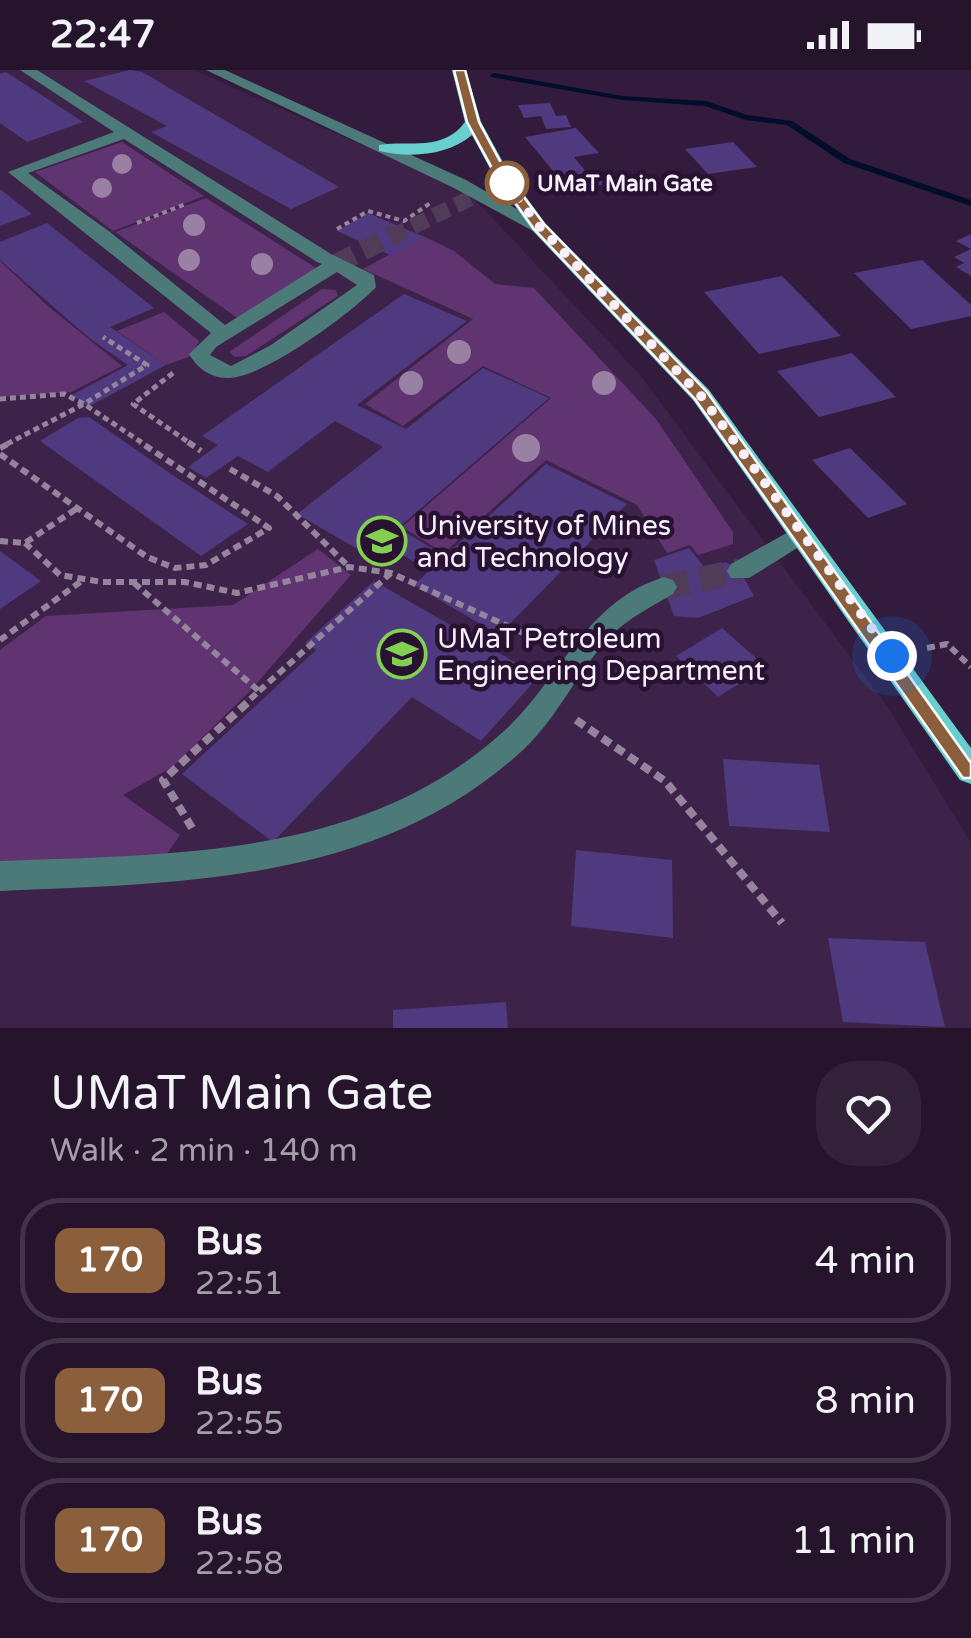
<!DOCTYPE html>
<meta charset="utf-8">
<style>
body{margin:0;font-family:"Varela Round",sans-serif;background:#322139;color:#f1f3f6;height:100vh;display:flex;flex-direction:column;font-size:38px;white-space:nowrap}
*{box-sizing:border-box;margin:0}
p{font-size:32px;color:#a49eaa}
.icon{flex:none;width:55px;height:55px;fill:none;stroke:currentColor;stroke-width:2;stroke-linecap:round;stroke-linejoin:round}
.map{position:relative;height:958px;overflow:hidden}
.drawer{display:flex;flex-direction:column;background:#26142d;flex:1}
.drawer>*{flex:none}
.badge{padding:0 20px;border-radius:15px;font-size:35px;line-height:65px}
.you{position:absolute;width:50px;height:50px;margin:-25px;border:8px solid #fff;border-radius:50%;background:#1a73e8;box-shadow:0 0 0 15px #1a73e833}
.map>.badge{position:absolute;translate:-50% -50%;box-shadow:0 0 0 5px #fff}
.round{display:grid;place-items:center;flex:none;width:105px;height:105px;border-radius:40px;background:#322139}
.overview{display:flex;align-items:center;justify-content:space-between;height:170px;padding:0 50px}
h1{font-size:48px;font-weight:600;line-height:75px}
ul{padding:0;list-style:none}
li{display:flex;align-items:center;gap:30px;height:125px;margin:0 20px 15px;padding:0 30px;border:5px solid #423349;border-radius:40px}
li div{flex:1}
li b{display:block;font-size:38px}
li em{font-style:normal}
li .badge{min-width:110px;font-weight:700;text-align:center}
.status{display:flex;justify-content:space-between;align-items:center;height:70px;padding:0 50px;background:#26142d;direction:ltr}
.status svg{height:28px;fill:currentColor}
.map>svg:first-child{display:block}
.built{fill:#3d2249}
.green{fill:#5f3471}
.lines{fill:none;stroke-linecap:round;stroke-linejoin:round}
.stream{fill:#000d2b;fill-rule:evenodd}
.building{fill:#4f3a7f}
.minor-tunnel-far2{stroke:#503b59;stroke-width:16;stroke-dasharray:16 8;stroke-linecap:butt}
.minor-tunnel-far1{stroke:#503b59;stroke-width:20;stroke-dasharray:20 10;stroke-linecap:butt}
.minor-tunnel{stroke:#503b59;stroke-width:25;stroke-dasharray:25 12;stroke-linecap:butt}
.path-far3{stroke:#95859c;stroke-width:4;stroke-dasharray:5 4;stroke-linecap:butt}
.path-far2{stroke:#95859c;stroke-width:5;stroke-dasharray:6 4;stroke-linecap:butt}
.path-far1{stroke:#95859c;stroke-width:6;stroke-dasharray:8 5;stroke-linecap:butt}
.path{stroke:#95859c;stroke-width:8;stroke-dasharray:10 6;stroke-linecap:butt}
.minor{fill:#4c7a79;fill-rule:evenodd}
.major{fill:#68cfce;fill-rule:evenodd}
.tree{fill:#9981a4}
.line{fill:#8b5e3c;stroke:#fff;stroke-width:2.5}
.walk{stroke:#f9f0fd;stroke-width:10;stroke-dasharray:0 18}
.stop-dot{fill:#fff;stroke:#8b5e3c;stroke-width:5}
.labels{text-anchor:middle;stroke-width:9;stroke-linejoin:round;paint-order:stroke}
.far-stop-label{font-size:22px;font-weight:bold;fill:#f9f0fd;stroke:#281131;text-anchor:start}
.poi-label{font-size:28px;fill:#f9f0fd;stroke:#281131;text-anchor:start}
</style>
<div class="status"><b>22:47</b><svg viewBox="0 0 49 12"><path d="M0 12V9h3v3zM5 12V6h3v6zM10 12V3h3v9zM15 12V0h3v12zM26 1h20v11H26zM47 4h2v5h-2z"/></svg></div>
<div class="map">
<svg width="971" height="958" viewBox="0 0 971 958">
<rect width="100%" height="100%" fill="#321b3c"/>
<!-- built -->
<path class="built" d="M 0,0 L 194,0 L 469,123 L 640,305 L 887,636 L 971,773 L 971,958 L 0,958 Z"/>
<!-- green -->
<g class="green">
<path d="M 122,72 L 204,126 L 113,161 L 35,102 Z"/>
<path d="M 206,128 L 316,198 L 246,254 L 115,162 Z"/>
<path d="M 423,166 L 454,181 L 495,214 L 534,218 L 656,349 L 733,462 L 733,474 L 698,485 L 690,475 L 667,483 L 637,435 L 546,390 L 444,483 L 402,457 L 551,328 L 483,296 L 403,356 L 365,334 L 473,249 L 363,199 Z"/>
<path d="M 0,191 L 49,237 L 122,296 L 71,322 L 0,327 Z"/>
<path d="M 322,219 L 336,220 L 338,226 L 246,286 L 235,287 L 229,282 Z"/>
<path d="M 164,242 L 199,271 L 191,286 L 166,295 L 117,261 Z"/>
<path d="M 318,479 L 351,505 L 250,621 L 172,697 L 123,725 L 180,765 L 151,807 L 0,798 L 0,580 L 46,546 L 233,535 Z"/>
</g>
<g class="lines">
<!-- stream -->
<path class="stream" d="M 494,3 L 622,26 L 706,31 L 747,45 L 792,51 L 850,89 L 971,130 L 971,136 L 844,93 L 787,55 L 746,50 L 705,36 L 622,30 L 491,7 L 490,5 Z"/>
</g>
<!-- building -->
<g class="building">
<path d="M 130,0 L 142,2 L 339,117 L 291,139 L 151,62 L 167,56 L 84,11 Z"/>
<path d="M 6,2 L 83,52 L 27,72 L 0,53 L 0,4 Z"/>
<path d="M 550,33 L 556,46 L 566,45 L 571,57 L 546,59 L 541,46 L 524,48 L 518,35 Z"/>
<path d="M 576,58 L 599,83 L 574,87 L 587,103 L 559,108 L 525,67 Z"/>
<path d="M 733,72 L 757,97 L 708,104 L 685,79 Z"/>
<path d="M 614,103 L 621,112 L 582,118 L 575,109 Z"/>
<path d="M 0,119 L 32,144 L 0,156 Z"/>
<path d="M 368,143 L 408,160 L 423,166 L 392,186 L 337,161 Z"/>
<path d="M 47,153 L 154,238 L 110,257 L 166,295 L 88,337 L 72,325 L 128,295 L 89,268 L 0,190 L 0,172 Z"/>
<path d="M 971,164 L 971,206 L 956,197 L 964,193 L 954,187 L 971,179 L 956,171 Z"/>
<path d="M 922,190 L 971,235 L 971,246 L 911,259 L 854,203 Z"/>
<path d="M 782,206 L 841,266 L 759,284 L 704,222 Z"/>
<path d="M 404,224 L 467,251 L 357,335 L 406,359 L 483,298 L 549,328 L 398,458 L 445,486 L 546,394 L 627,434 L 499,565 L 414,515 L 429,501 L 380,471 L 366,484 L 297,444 L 383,377 L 335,351 L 268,402 L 238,386 L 206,408 L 188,397 L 218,375 L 202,366 Z"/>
<path d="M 852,283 L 896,327 L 819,347 L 777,301 Z"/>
<path d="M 89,347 L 174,406 L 248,454 L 201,486 L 40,371 L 78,348 Z"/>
<path d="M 850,378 L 907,434 L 868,448 L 812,390 Z"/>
<path d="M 689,478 L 706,499 L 726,492 L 740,501 L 754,526 L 698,548 L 674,546 L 654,490 Z"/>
<path d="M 0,481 L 41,511 L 0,539 Z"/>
<path d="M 374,511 L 539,606 L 481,671 L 412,627 L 273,772 L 182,704 L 316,580 L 305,573 Z"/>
<path d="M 722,558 L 766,597 L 718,627 L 676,586 Z"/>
<path d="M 723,689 L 819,695 L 830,762 L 729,756 Z"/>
<path d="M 576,780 L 672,790 L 673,868 L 571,856 Z"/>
<path d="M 828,868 L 925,872 L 945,957 L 843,952 Z"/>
<path d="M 506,932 L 508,958 L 393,958 L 393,940 Z"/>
</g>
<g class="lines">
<!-- minor-tunnel-far2 -->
<path class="minor-tunnel-far2" d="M 391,167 L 479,124"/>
<!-- minor-tunnel-far1 -->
<path class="minor-tunnel-far1" d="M 336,194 L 396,164"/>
<!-- minor-tunnel -->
<path class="minor-tunnel" d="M 664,517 L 740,501"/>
<!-- path-far3 -->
<g class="path-far3">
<path d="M 137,153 L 186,134"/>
<path d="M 337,159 L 368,141 L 404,151 L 432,132"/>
</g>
<!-- path-far2 -->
<g class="path-far2">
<path d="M 173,303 L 133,334 L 191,374"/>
<path d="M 0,329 L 64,324 L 84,334 L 147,295 L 103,267"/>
<path d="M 7,374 L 84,334 L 144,374"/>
</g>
<!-- path-far1 -->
<g class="path-far1">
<path d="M 188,372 L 201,381"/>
<path d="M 0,378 L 12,372"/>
<path d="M 0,384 L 147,487 L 175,498 L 206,495 L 269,458 L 140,372"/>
<path d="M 230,399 L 277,426 L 348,496"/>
<path d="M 0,471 L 25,473 L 79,437"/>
<path d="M 25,473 L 60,505 L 102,512 L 185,512 L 237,523 L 349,497 L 391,503 L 545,573"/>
<path d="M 134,513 L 259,621 L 245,634"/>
<path d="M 0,570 L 83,510"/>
<path d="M 927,578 L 947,574 L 971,597"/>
<path d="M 259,621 L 391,503"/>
</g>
<!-- path -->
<g class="path">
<path d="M 576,650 L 665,711 L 782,853"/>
<path d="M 192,758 L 163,710 L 248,632"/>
</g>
<!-- minor -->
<g class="minor">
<path d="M 20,0 L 37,0 L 331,184 L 374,205 L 376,217 C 353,242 261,310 227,308 C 210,308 197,298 189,284 L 211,263 L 8,102 L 114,62 ZM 124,69 L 317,192 L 322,194 L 225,255 L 110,162 L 28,103 ZM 337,202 L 357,215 L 271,275 L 231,296 L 210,285 L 216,277 Z"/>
<path d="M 206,0 L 225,0 L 466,110 L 548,157 L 545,161 L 533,161 L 454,118 Z"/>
<path d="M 801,455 L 810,458 L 813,464 L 810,470 L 749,508 L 731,508 L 727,501 L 731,494 Z"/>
<path d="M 664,507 L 673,510 L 677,517 L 673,524 C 651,537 628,548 611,566 C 577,601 558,648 523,680 C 378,813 184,813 0,821 L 0,791 C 176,784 363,788 503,662 C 560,611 584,532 664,507 Z"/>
</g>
<!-- major -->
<path class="major" d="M 452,0 L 466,0 L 481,52 L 510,105 L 545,153 L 709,320 L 971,678 L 971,714 L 960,710 L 693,330 L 533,161 L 494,106 L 472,65 C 447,86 410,88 379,81 L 379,75 C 410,70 443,82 465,52 Z"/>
</g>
<!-- trees -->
<g class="tree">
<circle cx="122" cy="94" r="10"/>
<circle cx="102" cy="118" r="10"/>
<circle cx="194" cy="155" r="11"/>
<circle cx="189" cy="190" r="11"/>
<circle cx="262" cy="194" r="11"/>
<circle cx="459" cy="282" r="12"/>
<circle cx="411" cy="313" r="12"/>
<circle cx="604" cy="313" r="12"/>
<circle cx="526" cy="378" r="14"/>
</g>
<!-- line -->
<path class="line" d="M 454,0 L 465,0 L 479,52 L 508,106 L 544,154 L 707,322 L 971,693 L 971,708 L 963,708 L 695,329 L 534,159 L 498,109 L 467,52 Z"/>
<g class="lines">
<!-- walk -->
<path class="walk" d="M 507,113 L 502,106 L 539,156 L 701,326 L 892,586"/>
</g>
<!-- icons -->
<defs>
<g id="university-ring" transform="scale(2.5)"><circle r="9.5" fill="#281131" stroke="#82d04f" stroke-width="1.5"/><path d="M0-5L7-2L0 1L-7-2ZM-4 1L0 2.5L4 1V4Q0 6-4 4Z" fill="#82d04f"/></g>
</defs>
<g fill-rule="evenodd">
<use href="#university-ring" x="382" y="471"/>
<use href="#university-ring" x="402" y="584"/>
</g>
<!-- markers -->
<circle class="stop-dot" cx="507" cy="113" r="20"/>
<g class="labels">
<!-- far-stop labels -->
<g class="far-stop-label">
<text x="537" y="121">UMaT Main Gate</text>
</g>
<!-- poi labels -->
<g class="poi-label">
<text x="417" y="465">University of Mines<tspan x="417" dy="32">and Technology</tspan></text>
<text x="437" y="578">UMaT Petroleum<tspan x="437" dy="32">Engineering Department</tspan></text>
</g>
</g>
</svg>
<div class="you" style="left:892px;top:586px"></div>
</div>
<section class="drawer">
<div class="overview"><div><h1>UMaT Main Gate</h1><p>Walk · 2 min · 140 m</p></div><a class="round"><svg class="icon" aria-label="heart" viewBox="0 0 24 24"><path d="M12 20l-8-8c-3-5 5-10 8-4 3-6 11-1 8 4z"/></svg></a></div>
<ul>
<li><span class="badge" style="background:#8b5e3c;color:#fff">170</span><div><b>Bus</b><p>22:51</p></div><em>4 min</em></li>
<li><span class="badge" style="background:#8b5e3c;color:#fff">170</span><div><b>Bus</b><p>22:55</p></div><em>8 min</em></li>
<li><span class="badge" style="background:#8b5e3c;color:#fff">170</span><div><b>Bus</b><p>22:58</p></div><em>11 min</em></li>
</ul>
</section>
